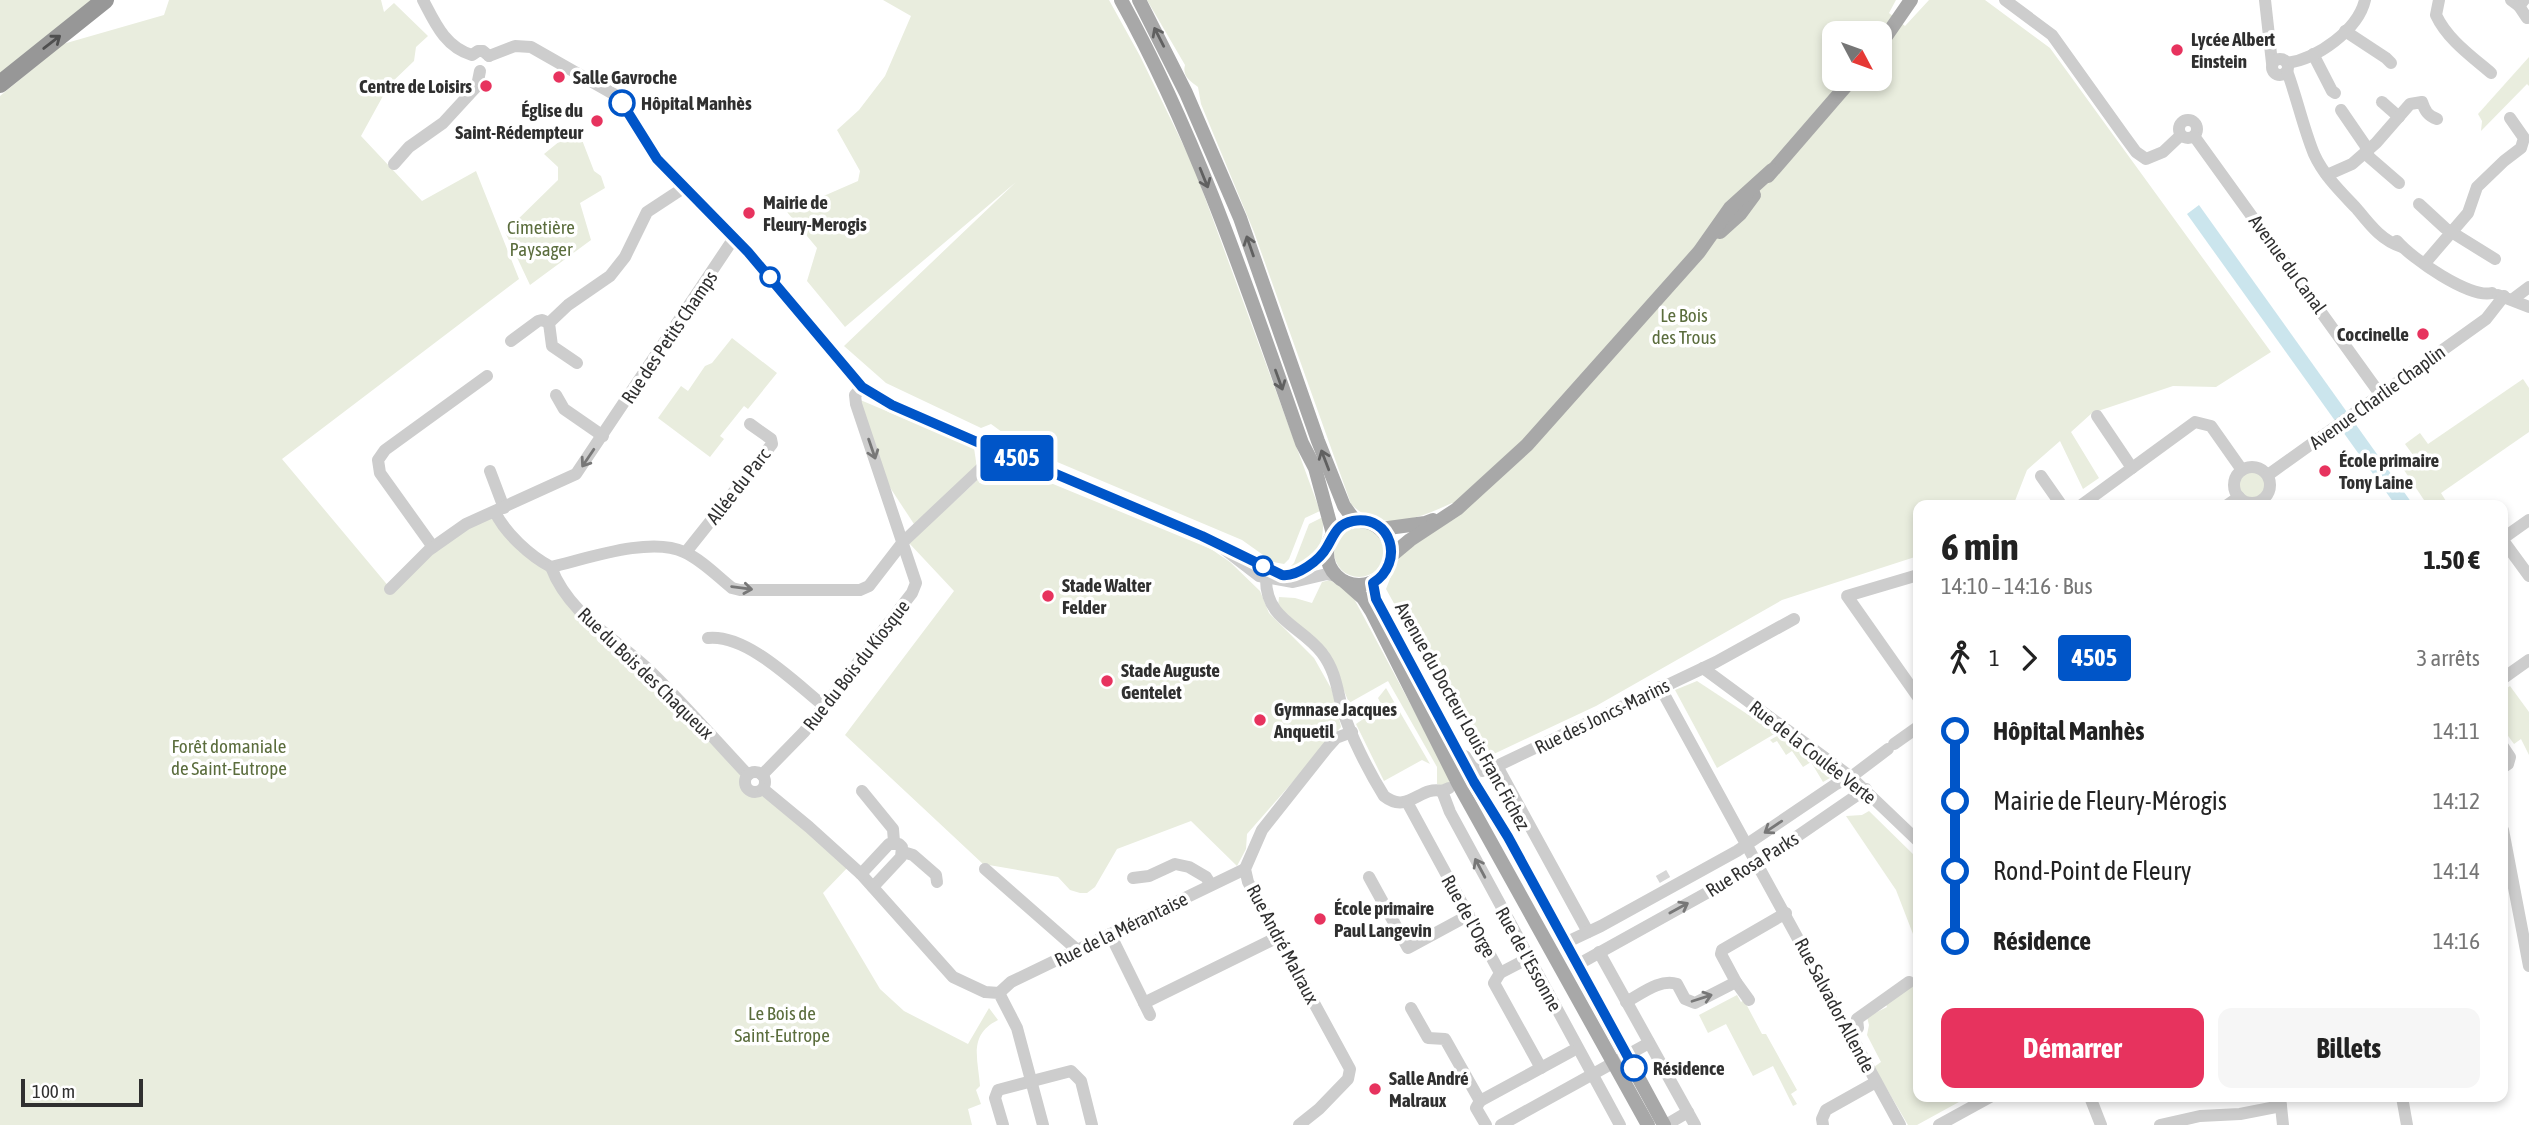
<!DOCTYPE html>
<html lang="fr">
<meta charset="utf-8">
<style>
body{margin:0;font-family:"Asap Condensed",sans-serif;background:#f6f6f6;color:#222;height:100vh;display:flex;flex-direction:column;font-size:26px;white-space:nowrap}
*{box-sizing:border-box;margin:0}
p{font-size:23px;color:#767676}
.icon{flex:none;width:38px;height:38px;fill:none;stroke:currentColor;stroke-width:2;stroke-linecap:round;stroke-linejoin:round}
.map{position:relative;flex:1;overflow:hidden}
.side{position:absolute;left:1913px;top:500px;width:595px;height:602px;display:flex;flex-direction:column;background:#fff;border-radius:14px;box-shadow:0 4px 10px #0003}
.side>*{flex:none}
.badge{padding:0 14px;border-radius:5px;font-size:24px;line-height:46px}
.needle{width:46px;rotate:131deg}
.fabs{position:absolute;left:1822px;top:21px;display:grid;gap:14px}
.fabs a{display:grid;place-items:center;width:70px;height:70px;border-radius:14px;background:#fff;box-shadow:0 4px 10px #0003;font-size:35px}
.scale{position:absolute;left:21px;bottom:18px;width:122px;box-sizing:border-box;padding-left:7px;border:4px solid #303030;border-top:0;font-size:19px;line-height:24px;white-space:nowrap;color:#303030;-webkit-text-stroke:5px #fff;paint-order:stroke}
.map>.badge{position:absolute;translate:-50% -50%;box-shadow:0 0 0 4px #fff}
.legs{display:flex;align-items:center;gap:10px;height:77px;padding:0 28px;font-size:23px}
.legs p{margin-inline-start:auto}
.overview{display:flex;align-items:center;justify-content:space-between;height:119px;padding:0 28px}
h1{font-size:38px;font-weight:700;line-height:52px}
.primary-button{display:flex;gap:14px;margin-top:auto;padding:14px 28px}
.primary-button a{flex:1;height:80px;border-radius:14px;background:#e7335e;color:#fff;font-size:28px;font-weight:700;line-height:80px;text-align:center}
.primary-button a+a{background:#f6f6f6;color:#222}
ul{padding:0 28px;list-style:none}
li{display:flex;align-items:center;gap:24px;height:70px;font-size:26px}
li i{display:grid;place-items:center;width:10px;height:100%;margin:0 9px;background:currentColor}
li i::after{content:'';width:18px;height:18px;margin:-9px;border:5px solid;border-radius:50%;background:#fff}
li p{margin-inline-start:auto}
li:first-child i{background:linear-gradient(#0000 50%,currentColor 0)}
li:last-child i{background:linear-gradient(currentColor 50%,#0000 0)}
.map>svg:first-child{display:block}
.green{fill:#e9edde;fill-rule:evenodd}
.water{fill:#cbe5ed}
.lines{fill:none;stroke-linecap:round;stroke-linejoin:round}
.minor-tunnel{stroke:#d6d6d6;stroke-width:12;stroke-dasharray:12 6;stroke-linecap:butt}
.minor{stroke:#cdcdcd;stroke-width:12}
.major{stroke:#a8a8a8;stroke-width:14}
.highway{stroke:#979797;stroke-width:18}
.oneway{stroke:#606060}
.oneway2{stroke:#4f4f4f}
.oneway3{stroke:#777}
.line-1-casing{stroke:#fff;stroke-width:16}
.line-1{stroke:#0055c8;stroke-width:10}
.poi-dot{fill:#e7335e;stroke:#fff;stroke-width:2.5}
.stop-1-dot{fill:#fff;stroke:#0055c8;stroke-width:3.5}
.labels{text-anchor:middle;stroke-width:7;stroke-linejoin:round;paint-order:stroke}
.poi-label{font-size:19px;font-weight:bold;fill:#303030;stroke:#fff;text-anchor:start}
.stop-label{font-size:19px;font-weight:bold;fill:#303030;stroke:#fff;text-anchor:start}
.park-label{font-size:19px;fill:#5b6d3d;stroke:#fff}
.street-label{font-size:19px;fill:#303030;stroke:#fff}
</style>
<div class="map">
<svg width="2529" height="1125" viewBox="0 0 2529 1125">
<rect width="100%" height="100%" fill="#fff"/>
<!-- green -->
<g class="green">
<path d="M 0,0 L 96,0 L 0,77 Z"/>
<path d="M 169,0 L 381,0 L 384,12 L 394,3 L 428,36 L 416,47 L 414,61 L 389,85 L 361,136 L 422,201 L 476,171 L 519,279 L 282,459 L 390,588 L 429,550 L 495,512 L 543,563 L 563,589 L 634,658 L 746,780 L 748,788 L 752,791 L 763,789 L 851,864 L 823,893 L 880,989 L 904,1011 L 968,1044 L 989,1008 L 998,1020 C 968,1035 978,1058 980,1086 L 976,1090 L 981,1104 L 968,1109 L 972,1125 L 0,1125 L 0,96 L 63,44 L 164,15 Z"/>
<path d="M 883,0 L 1109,0 L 1140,56 L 1193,165 L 1320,511 L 1305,518 L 1289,559 L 1284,564 L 1273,562 L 1242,540 L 1024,448 L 991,424 L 981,428 L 886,383 L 844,346 L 1016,182 L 845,327 L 807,281 L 817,248 L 787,212 L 858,181 L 860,171 L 837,130 L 859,110 L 885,76 L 911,16 Z"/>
<path d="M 1147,0 L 1896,0 L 1889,13 L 1905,26 L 1929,0 L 1985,0 L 2050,48 L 2271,352 L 2216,387 L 2173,386 L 2092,413 L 2071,432 L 2099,478 L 2083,489 L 2060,441 L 2027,470 L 2013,506 L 1918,506 L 1918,556 L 1782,600 L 1596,706 L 1481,760 L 1386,589 L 1398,558 L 1457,509 L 1452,503 C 1420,518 1380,534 1351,504 L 1254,232 L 1201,104 L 1198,87 C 1190,81 1182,76 1185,65 ZM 1834,33 L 1880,33 L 1880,79 L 1834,79 Z"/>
<path d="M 2529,57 L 2529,86 L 2527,84 L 2481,131 L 2482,121 L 2478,114 Z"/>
<path d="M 577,127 L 594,171 L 601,176 L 605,188 L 580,203 L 591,240 L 530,285 L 505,232 L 558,180 L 558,167 L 544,154 Z"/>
<path d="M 732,338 L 777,373 L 748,409 L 744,406 L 720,436 L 724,439 L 710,457 L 658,418 L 681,386 L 688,391 L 705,366 L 712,363 Z"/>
<path d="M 2523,379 L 2529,388 L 2529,432 L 2441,493 L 2449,506 L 2428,506 L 2400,464 L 2413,455 L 2405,444 L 2420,433 L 2428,444 Z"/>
<path d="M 858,399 L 974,448 L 977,468 L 914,524 L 889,486 Z"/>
<path d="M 1002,463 L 1211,549 L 1230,562 L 1260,591 L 1269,613 L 1314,658 L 1332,690 L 1341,727 L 1247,834 L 1246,849 L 1237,866 L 1191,821 L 1117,849 L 1095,887 L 1087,893 L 1080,893 L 1070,890 L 1058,877 L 983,864 L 845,735 L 954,591 L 909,543 L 995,464 Z"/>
<circle cx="2253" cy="486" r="14"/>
<path d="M 1323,517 C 1324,551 1316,558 1286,571 L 1294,563 L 1309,524 Z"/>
<circle cx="1359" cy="552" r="25"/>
<path d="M 1330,580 L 1352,595 L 1450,778 L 1449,784 L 1444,786 L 1437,784 L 1437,767 L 1388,681 L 1349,703 L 1328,651 L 1278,606 L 1279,597 L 1295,598 L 1312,603 L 1322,582 Z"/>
<path d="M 1697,681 L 1776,733 L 1717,768 L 1675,690 Z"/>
<path d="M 2510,686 L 2529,712 L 2529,755 L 2521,739 L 2514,744 L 2503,729 L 2503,691 Z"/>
<path d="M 1386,688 L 1430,764 L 1422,760 L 1384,781 L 1356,724 L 1382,706 L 1378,698 Z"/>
<path d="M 1782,733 L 1821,765 L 1830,778 L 1823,782 L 1811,762 L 1803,767 L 1792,751 L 1786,755 L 1777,741 L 1773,743 L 1770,740 Z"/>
<path d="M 1869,811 L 1918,859 L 1918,947 L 1896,890 L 1846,816 L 1862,815 Z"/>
<path d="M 1911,984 L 1918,984 L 1918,1097 L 1968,1097 L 1917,1125 L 1908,1125 L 1874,1067 L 1881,1062 L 1867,1035 L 1869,1025 L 1867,1017 L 1887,1007 L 1885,1002 Z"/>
<path d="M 1737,995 L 1741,1002 L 1744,1000 L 1762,1034 L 1766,1034 L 1797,1090 L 1791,1094 L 1797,1104 L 1793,1106 L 1773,1066 L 1753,1076 L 1726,1024 L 1708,1033 L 1699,1015 Z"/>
</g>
<!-- water -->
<path class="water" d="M 2199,205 L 2414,506 L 2396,506 L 2187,214 Z"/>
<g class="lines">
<!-- minor-tunnel -->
<path class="minor-tunnel" d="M 1661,873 L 1665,880"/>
<!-- minor -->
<g class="minor">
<path d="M 423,0 C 435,23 445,47 472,55 L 478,51 L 483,51 L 489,56"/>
<path d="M 2005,0 L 2052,35 L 2125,137 L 2136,152 L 2146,159 L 2163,152 L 2181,135"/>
<path d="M 2265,0 L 2272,63"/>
<path d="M 2439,0 L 2436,15 C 2447,39 2471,56 2491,73"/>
<path d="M 2511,0 L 2519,6 L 2524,0"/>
<path d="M 2519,6 L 2527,18 L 2529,16"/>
<path d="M 2345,31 L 2386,58 L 2391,63"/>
<path d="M 2313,54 L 2332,91 L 2335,93"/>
<path d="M 489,56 L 515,46 L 531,47 L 617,96 L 657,159 L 748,252 L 862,387 L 892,406 L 984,445"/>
<circle cx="2280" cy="67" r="8"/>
<path d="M 2287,63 C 2317,59 2358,30 2365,0"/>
<path d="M 2287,71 C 2297,98 2303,127 2314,154 C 2324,176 2341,192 2357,209 C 2370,225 2382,241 2402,247"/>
<path d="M 2382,102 L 2399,117"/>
<path d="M 2341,110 L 2365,145 L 2369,157 L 2399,183"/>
<circle cx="2188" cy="129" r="9"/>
<path d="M 2194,136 L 2380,394"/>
<path d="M 394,164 L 409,147 L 443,123 L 477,86 L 480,71"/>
<path d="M 2327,175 L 2352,164 L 2376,143 L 2410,104 L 2422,102 C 2425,111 2428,116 2437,119"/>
<path d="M 2419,204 L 2445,228 L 2495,259"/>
<path d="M 2397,241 C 2411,258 2470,299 2492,293"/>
<path d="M 2425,263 L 2468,213 L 2477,187 L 2504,161 L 2521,148 L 2524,138 L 2510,118"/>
<path d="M 2498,295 L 2529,307"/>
<path d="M 2513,299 L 2529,287"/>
<path d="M 511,341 L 538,321 L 542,320 L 549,323"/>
<path d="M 577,363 L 552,346 L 549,323 L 568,305 L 610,276 L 625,257 L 647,212 L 685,187"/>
<path d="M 556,395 L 564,409 L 603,436"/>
<path d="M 2097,416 L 2132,468"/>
<path d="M 984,445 L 991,439 L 998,439 L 1003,444 L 1004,452"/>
<path d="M 1004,452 L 1215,542 L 1259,576 L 1293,582 L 1327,574 L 1336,576"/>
<circle cx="2252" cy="485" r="18"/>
<path d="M 490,471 L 504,508"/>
<path d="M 2268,475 L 2486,319 L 2504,296"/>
<path d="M 2041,476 L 2062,506"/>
<path d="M 2080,506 L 2195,422 L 2211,426 L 2242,470"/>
<path d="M 2226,506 L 2239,497"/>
<path d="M 495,512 C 505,533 530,556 551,567 C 586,559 650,536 684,552 C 702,560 717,576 732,588 L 740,590 L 860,590 L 869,586 L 903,542 L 991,459"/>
<path d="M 2502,539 L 2529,576"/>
<path d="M 2502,539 L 2529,520"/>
<path d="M 433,547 L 380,473 L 378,460 L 385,450 L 487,376"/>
<path d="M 686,552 L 772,444 L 771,439 L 750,424"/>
<path d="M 551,567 C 569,615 616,638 651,672 C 685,705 716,741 748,775"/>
<path d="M 1918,575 L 1847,596 L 1918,697"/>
<path d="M 1278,578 L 1307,567 L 1327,548"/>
<path d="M 1266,579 C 1266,620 1300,625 1322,653 C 1335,670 1337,688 1342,708 C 1350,735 1369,772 1384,796 C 1408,815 1420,785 1442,791 L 1449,788"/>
<path d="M 390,589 L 429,550 L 466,524 L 576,474 L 734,238"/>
<path d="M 708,638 C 747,634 794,682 824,706"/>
<path d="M 1703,668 L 1851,777 L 1918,841"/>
<path d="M 2502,679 L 2529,660"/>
<path d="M 1660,687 L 1900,1125"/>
<path d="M 1894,744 L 1918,727"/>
<path d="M 2502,745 L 2510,757 L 2508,764 L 2502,768"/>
<path d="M 1465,756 L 1472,767 L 1482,771 L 1497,766 L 1716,662 L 1794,619"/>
<path d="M 1497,766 L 1588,932"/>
<circle cx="755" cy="782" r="10"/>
<path d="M 762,775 L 804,732 L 912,593 L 916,583 L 856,404 L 855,395 L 862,387"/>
<path d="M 763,789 L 809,827 L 861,874 L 953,977 L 985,992 L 999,993 L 1017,1028 L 1043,1125"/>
<path d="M 862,791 L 893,829 L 894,842"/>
<path d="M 1442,791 L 1450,812 L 1620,1125"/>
<path d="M 1407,802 L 1500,973 L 1494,983 L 1541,1068"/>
<path d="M 2503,830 L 2529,966"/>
<path d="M 903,852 L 913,855 L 936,875 L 937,882"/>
<path d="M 985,869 L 1075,948 L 1076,951"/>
<path d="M 861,874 L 889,844 L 899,844 L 902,847 L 901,857 L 873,887"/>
<path d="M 1369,877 L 1408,948 L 1469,915"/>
<path d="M 1133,878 L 1149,876 L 1175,864 L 1189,867 L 1206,877 L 1211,885"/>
<path d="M 1110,934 L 1150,1015"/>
<path d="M 1565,943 L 1601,926 L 1737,851 L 1836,784 L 1851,777 L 1888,749"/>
<path d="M 1599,952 L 1695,1125"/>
<path d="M 1577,965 L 1748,870 L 1866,789"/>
<path d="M 1500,973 L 1529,958"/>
<path d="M 1736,982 L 1749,1000"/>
<path d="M 999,993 L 1011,982 L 1245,869"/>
<path d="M 1626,1002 C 1640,995 1660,978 1677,984 L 1685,999 L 1695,1003 L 1736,982 L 1721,954 L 1722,950 L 1786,913"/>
<path d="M 1144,1003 L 1278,937"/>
<path d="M 1411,1008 L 1428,1038 L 1445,1039 L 1480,1101 L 1572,1051"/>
<path d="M 1851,1035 L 1858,1028 L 1857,1019 L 1909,982"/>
<path d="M 2090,1097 L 2101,1125"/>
<path d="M 2280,1097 L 2283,1125"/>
<path d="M 2402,1097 L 2407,1125"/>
<path d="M 1480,1101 L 1476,1108 L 1486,1125"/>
<path d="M 1003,1125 L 995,1098 L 998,1090 L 1071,1071 L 1081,1081 L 1092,1125"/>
<path d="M 1299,1125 L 1319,1109 L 1348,1079 L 1350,1069 L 1248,882 L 1245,869 L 1262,830 L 1327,748 L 1336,738 L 1352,732"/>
<path d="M 1501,1125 L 1649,1043"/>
<path d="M 1666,1125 L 1688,1112"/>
<path d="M 1823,1125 L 1822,1119 L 1826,1110 L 1876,1082"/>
<path d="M 1939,1125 L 1990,1097"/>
<path d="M 2160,1125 L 2200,1116 L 2240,1114 L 2281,1106"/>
</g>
<!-- major -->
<g class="major">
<path d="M 1121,0 C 1198,139 1249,293 1302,443 L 1315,468 L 1333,534"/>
<path d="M 1139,0 L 1186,93 L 1240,218 L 1318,441 L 1344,506 L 1355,521"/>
<path d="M 1880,45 L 1911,0"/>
<path d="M 1768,176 L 1852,79"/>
<path d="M 1720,232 L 1740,214 L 1754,195"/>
<circle cx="1359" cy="553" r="32"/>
<path d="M 1381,529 L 1425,523 L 1433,520"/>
<path d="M 1392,555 L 1410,540 L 1457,509 L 1527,445 L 1699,252 L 1730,208 L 1772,170"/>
<path d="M 1345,582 L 1363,598 L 1372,612 L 1458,783 L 1648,1125"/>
<path d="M 1373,583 L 1376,599 L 1474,781 L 1508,837 L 1664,1125"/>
</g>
<!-- highway -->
<path class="highway" d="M 0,84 L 105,0"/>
</g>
<!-- one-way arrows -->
<defs><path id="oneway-shaft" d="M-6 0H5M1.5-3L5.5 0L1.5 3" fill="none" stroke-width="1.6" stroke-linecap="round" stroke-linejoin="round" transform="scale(1.75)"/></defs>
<g class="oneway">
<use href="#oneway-shaft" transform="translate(1159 37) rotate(-117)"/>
<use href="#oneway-shaft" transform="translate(1204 178) rotate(68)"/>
<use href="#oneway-shaft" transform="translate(1250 246) rotate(-109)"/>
<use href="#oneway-shaft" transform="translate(1279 380) rotate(70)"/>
<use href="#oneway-shaft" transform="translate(1325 460) rotate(-111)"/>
</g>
<use class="oneway2" href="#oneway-shaft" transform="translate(52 42) rotate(-38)"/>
<g class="oneway3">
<use href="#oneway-shaft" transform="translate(872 449) rotate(71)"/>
<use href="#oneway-shaft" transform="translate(588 458) rotate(124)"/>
<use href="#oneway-shaft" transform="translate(742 588) rotate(8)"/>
<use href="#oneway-shaft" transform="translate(1773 827) rotate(146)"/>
<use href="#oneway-shaft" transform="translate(1480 868) rotate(-118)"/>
<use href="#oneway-shaft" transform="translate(1679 908) rotate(-29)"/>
<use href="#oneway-shaft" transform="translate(1702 998) rotate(-18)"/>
</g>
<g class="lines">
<!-- line-1 casing -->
<g class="line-1-casing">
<path id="line-1" d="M 622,103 L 657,159 L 748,252 L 862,387 L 892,405 L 984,445 L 990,439 L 998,439 L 1003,444 L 1004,452 L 1202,536 L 1282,575 C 1297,577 1320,560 1327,547 C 1334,535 1337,524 1353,521 C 1392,514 1405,563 1373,583 L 1376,599 L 1474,782 L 1508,837 L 1634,1068"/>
</g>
<!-- line-1 -->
<use href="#line-1" class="line-1"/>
</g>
<!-- markers -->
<g class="poi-dot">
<circle cx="2177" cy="50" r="7"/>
<circle cx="559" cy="77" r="7"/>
<circle cx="486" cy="86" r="7"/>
<circle cx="597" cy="121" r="7"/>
<circle cx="749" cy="213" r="7"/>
<circle cx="2423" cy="334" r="7"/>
<circle cx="2325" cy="471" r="7"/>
<circle cx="1048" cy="596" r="7"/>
<circle cx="1107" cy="681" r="7"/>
<circle cx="1260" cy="720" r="7"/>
<circle cx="1320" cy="919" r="7"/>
<circle cx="1375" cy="1089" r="7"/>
</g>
<g class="stop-1-dot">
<circle cx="622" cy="103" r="12"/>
<circle cx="770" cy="277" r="9"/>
<circle cx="1263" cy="566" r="9"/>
<circle cx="1634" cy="1068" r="12"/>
</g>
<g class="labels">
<!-- poi labels -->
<g class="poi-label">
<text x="2191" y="46">Lycée Albert<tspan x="2191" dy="22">Einstein</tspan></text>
<text x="573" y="84">Salle Gavroche</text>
<text x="472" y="93" text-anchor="end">Centre de Loisirs</text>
<text x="583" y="117" text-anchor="end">Église du<tspan x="583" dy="22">Saint-Rédempteur</tspan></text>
<text x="763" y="209">Mairie de<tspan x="763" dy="22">Fleury-Merogis</tspan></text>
<text x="2409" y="341" text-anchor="end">Coccinelle</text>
<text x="2339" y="467">École primaire<tspan x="2339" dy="22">Tony Laine</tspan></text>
<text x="1062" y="592">Stade Walter<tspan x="1062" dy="22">Felder</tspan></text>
<text x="1121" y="677">Stade Auguste<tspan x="1121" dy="22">Gentelet</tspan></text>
<text x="1274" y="716">Gymnase Jacques<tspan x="1274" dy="22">Anquetil</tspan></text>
<text x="1334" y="915">École primaire<tspan x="1334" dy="22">Paul Langevin</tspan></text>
<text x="1389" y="1085">Salle André<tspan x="1389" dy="22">Malraux</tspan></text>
</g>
<!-- stop labels -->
<g class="stop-label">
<text x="641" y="110">Hôpital Manhès</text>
<text x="1653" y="1075">Résidence</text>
</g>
<!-- park labels -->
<g class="park-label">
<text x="541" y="234">Cimetière<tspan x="541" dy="22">Paysager</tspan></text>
<text x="1684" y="322">Le Bois<tspan x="1684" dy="22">des Trous</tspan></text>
<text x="229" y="753">Forêt domaniale<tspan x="229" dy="22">de Saint-Eutrope</tspan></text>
<text x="782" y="1020">Le Bois de<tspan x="782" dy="22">Saint-Eutrope</tspan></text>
</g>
<!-- street labels -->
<g class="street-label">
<text transform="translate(2288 264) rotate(54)" y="7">Avenue du Canal</text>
<text transform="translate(669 337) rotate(-56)" y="7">Rue des Petits Champs</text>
<text transform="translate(2377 397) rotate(-36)" y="7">Avenue Charlie Chaplin</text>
<text transform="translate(738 486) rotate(-52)" y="7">Allée du Parc</text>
<text transform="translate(856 665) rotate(-52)" y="7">Rue du Bois du Kiosque</text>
<text transform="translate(646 673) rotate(44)" y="7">Rue du Bois des Chaqueux</text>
<text transform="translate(1463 716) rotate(61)" y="7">Avenue du Docteur Louis Franc Fichez</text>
<text transform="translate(1602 716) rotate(-26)" y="7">Rue des Joncs-Marins</text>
<text transform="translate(1813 752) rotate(38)" y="7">Rue de la Coulée Verte</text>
<text transform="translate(1752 864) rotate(-32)" y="7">Rue Rosa Parks</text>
<text transform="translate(1469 916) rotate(61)" y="7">Rue de l'Orge</text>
<text transform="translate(1121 929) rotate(-26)" y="7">Rue de la Mérantaise</text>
<text transform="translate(1283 944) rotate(62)" y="7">Rue André Malraux</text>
<text transform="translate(1529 959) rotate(61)" y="7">Rue de l'Essonne</text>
<text transform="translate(1835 1005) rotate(62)" y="7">Rue Salvador Allende</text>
</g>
</g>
</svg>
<div class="fabs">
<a><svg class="needle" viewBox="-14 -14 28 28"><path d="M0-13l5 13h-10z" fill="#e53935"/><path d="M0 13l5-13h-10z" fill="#767676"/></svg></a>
</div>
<div class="scale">100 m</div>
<b class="badge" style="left:1017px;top:458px;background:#0055c8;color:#fff">4505</b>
<section class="side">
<div class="overview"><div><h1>6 min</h1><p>14:10 – 14:16 · Bus</p></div><b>1.50 €</b></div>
<div class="legs"><svg class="icon" aria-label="walk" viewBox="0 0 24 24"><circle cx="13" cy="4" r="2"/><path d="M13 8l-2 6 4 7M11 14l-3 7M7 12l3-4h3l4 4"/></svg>1<svg class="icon" aria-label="forward" viewBox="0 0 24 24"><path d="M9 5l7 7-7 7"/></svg><b class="badge" style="background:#0055c8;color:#fff">4505</b><p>3 arrêts</p></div>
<ul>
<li><i style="color:#0055c8"></i><b>Hôpital Manhès</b><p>14:11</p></li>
<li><i style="color:#0055c8"></i><span>Mairie de Fleury-Mérogis</span><p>14:12</p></li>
<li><i style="color:#0055c8"></i><span>Rond-Point de Fleury</span><p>14:14</p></li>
<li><i style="color:#0055c8"></i><b>Résidence</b><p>14:16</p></li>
</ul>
<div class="primary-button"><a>Démarrer</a><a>Billets</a></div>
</section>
</div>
